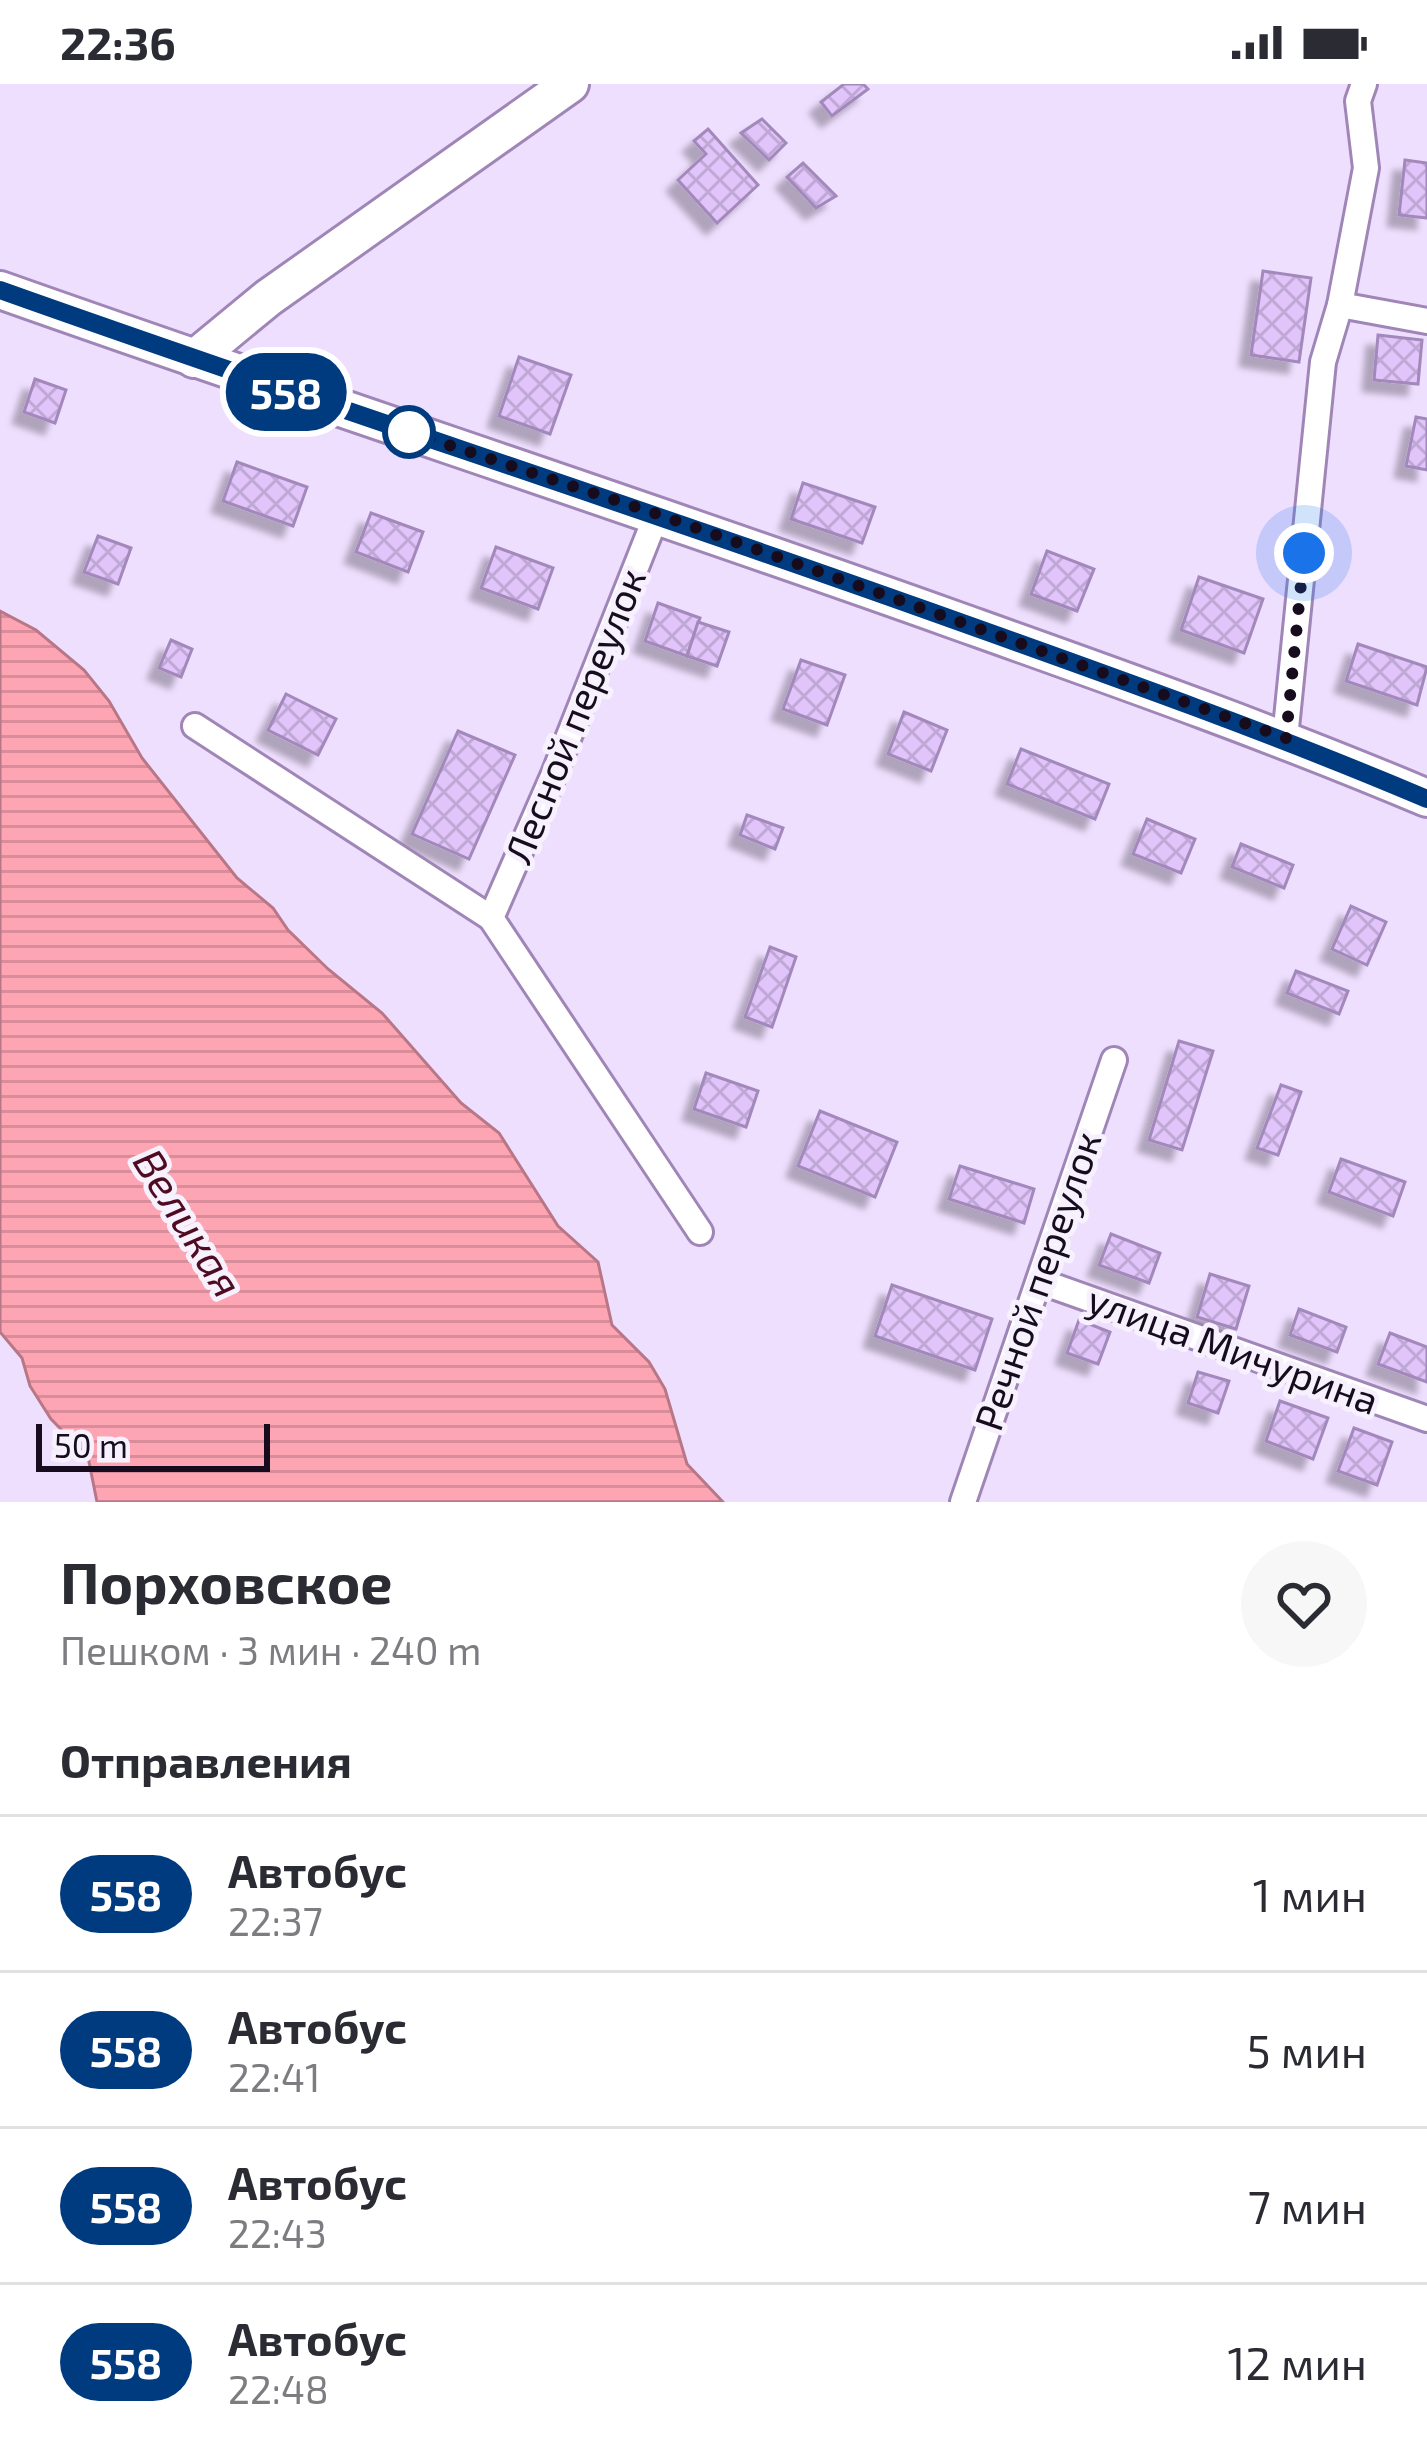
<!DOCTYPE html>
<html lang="ru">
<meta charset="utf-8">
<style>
body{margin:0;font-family:"Exo 2",sans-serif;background:#f7f7f7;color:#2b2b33;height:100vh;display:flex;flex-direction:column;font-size:45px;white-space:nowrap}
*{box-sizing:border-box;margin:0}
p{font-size:39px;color:#7c7c81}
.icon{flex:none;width:66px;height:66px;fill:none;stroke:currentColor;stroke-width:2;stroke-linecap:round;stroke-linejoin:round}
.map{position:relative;height:1418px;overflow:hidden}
.sheet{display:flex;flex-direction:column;background:#fff;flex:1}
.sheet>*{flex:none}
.badge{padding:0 24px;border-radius:39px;font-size:42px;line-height:78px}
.scale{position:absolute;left:36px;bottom:30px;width:234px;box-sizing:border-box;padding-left:12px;border:6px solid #160c1e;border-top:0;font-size:33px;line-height:42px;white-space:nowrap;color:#160c1e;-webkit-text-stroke:9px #f6f1fc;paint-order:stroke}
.you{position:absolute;width:60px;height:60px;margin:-30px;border:9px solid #fff;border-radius:50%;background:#1a73e8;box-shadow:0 0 0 18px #1a73e833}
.map>.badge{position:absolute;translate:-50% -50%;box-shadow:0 0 0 6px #fff}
h2{padding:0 60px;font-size:45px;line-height:108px}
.round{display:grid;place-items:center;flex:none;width:126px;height:126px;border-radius:63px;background:#f7f7f7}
.summary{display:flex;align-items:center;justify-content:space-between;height:204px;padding:0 60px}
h1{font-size:57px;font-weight:700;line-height:90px}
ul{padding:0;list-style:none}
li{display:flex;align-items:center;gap:36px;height:156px;padding:0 60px;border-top:3px solid #e1e1e2}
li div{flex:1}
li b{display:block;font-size:45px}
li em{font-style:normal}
li .badge{min-width:132px;font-weight:700;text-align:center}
.status{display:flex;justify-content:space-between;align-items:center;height:84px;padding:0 60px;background:#fff;direction:ltr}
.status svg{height:33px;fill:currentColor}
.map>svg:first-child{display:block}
.water{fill:url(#water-rules);stroke:#b87787;stroke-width:3}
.building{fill:url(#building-cross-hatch);stroke:#a389bb;stroke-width:3;filter:url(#shadow)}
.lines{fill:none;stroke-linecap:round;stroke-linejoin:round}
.street-casing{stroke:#a086b7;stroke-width:30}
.secondary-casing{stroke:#a086b7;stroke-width:42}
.street{stroke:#fff;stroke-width:24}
.secondary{stroke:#fff;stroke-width:36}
.line-casing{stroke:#fff;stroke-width:27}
.line{stroke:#003b80;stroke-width:18}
.walk{stroke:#160c1e;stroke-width:12;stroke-dasharray:0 21.6}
.stop-dot{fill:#fff;stroke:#003b80;stroke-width:6}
.labels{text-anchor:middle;stroke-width:10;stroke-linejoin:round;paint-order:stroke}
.street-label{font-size:39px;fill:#160c1e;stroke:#f6f1fc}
.water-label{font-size:42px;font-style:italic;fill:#4f0c21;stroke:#f6f1fc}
</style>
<div class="status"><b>22:36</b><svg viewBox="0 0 49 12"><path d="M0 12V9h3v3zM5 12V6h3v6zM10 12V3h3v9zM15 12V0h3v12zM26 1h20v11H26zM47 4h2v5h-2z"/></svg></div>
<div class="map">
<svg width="1427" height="1418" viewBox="0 0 1427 1418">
<defs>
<pattern id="water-rules" width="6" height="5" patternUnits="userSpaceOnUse" patternTransform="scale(3)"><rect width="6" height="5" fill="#fea5b4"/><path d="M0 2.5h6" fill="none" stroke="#d98d9a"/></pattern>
<pattern id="building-cross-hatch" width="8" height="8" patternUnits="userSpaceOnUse" patternTransform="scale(3)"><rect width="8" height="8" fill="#e0c4fa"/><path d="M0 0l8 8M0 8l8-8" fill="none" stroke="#bfa7d6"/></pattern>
<filter id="shadow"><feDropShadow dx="-11" dy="11" stdDeviation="3" flood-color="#0004"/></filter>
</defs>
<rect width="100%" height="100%" fill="#efdfff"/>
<!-- water -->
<path class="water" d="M 0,527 L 36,546 L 84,586 L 109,617 L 142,674 L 237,794 L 273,824 L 288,846 L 328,885 L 382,929 L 461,1019 L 499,1049 L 558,1142 L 598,1178 L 612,1241 L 649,1278 L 665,1305 L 687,1380 L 723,1418 L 97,1418 L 88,1373 L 51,1335 L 30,1302 L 22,1274 L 0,1248 Z"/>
<!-- building -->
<g class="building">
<path d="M 844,0 L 863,0 L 868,5 L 832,32 L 821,18 Z"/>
<path d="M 762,35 L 786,59 L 769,76 L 741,49 Z"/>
<path d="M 708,45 L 758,101 L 717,139 L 678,96 L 706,70 L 694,57 Z"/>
<path d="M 1405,76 L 1427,79 L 1427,134 L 1399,131 Z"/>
<path d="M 803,79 L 836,112 L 816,124 L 787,93 Z"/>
<path d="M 1263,187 L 1311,194 L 1299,278 L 1251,271 Z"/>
<path d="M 1378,251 L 1422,256 L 1418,300 L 1374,296 Z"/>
<path d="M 519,273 L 571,291 L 550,350 L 499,332 Z"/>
<path d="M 35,295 L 66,306 L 55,339 L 24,328 Z"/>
<path d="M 1416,333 L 1427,335 L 1427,386 L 1406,382 Z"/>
<path d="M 237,378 L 307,403 L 293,442 L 223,417 Z"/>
<path d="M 803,399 L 875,423 L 862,459 L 791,435 Z"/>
<path d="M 371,429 L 423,448 L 408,488 L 356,468 Z"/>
<path d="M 98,452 L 131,464 L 118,500 L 84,488 Z"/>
<path d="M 496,463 L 553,484 L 538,525 L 481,504 Z"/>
<path d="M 1047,467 L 1094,485 L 1077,527 L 1031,510 Z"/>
<path d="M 1199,493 L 1263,515 L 1244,569 L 1181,546 Z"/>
<path d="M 658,519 L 700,534 L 687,572 L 645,557 Z"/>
<path d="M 698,538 L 729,548 L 717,582 L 687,572 Z"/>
<path d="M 171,556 L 192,565 L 181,593 L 159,584 Z"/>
<path d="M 1358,560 L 1427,583 L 1417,621 L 1346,597 Z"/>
<path d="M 801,576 L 845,591 L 827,641 L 783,625 Z"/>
<path d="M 286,610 L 336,635 L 318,671 L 268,646 Z"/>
<path d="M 904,628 L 947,646 L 931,687 L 888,670 Z"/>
<path d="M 458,647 L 515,671 L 469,775 L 412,750 Z"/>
<path d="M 1021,665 L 1109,700 L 1095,735 L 1007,700 Z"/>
<path d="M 747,731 L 783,744 L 775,765 L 740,751 Z"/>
<path d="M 1147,735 L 1195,755 L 1181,789 L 1133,770 Z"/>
<path d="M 1241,760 L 1293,781 L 1284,804 L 1232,783 Z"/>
<path d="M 1351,822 L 1386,838 L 1367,881 L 1332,865 Z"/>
<path d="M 770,863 L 796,873 L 772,943 L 745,933 Z"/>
<path d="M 1296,887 L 1348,907 L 1339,930 L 1287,909 Z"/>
<path d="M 1179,957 L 1213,967 L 1182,1066 L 1149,1056 Z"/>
<path d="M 706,989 L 758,1007 L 746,1043 L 694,1025 Z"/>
<path d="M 1281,1001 L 1301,1008 L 1278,1071 L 1257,1064 Z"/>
<path d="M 820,1027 L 897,1058 L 875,1113 L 798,1082 Z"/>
<path d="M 1341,1075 L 1405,1098 L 1393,1132 L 1329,1108 Z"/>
<path d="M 960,1082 L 1034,1105 L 1024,1139 L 949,1115 Z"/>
<path d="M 1111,1150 L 1160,1169 L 1149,1199 L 1099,1181 Z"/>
<path d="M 1210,1190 L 1249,1202 L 1236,1245 L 1197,1233 Z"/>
<path d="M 892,1201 L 992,1235 L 975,1286 L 875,1252 Z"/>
<path d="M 1299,1225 L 1346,1243 L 1337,1268 L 1290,1251 Z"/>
<path d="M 1079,1236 L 1110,1248 L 1098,1280 L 1067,1269 Z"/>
<path d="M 1390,1249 L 1427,1263 L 1427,1298 L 1378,1280 Z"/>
<path d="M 1198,1288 L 1229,1297 L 1218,1329 L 1188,1319 Z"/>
<path d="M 1280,1317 L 1328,1334 L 1313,1375 L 1266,1357 Z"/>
<path d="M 1354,1344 L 1392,1358 L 1377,1401 L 1338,1387 Z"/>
</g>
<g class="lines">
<!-- street casing -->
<g class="street-casing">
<g id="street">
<path d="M 1340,221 L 1427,237"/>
<path d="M 657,430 L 554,690 L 491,834 L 700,1148"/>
<path d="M 195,642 L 491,834"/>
<path d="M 1285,654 L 1323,278 L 1340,221 L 1366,84 L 1358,17 L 1364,0"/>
<path d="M 1039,1197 L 1427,1335"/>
<path d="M 963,1418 L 1114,976"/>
</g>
</g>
<!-- secondary casing -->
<g class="secondary-casing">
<g id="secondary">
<path d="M 0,206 C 316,318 636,422 952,535 C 1112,592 1271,648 1427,714"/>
<path d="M 194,275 L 268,214 L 570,0"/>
</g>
</g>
<!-- street -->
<use href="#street" class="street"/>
<!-- secondary -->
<use href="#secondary" class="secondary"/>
</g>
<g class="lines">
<!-- line casing -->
<g class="line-casing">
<path id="line" d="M 0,206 C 308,316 618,416 926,526 C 1094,586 1262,645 1427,715"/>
</g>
<!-- line -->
<use href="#line" class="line"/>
<!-- walk -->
<path class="walk" d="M 409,348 L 657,430 L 1286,654 L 1304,469"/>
</g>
<!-- markers -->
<circle class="stop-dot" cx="409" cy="348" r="24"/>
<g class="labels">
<!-- street labels -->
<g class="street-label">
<text transform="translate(575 632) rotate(-68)" y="14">Лесной переулок</text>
<text transform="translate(1038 1197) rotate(-71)" y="14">Речной переулок</text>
<text transform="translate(1233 1266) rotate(20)" y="14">улица Мичурина</text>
</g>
<!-- water labels -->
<g class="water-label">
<text transform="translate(188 1139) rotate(58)" y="15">Великая</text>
</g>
</g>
</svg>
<div class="scale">50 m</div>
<div class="you" style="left:1304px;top:469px"></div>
<b class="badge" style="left:286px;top:308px;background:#003b80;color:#fff">558</b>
</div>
<section class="sheet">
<div class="summary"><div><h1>Порховское</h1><p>Пешком · 3 мин · 240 m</p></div><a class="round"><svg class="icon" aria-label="heart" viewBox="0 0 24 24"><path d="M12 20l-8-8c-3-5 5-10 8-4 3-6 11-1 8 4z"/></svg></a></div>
<h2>Отправления</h2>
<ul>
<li><span class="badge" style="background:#003b80;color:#fff">558</span><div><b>Автобус</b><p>22:37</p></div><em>1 мин</em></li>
<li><span class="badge" style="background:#003b80;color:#fff">558</span><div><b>Автобус</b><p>22:41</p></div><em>5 мин</em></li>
<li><span class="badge" style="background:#003b80;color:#fff">558</span><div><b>Автобус</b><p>22:43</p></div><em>7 мин</em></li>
<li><span class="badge" style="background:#003b80;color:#fff">558</span><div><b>Автобус</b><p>22:48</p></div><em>12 мин</em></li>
</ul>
</section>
